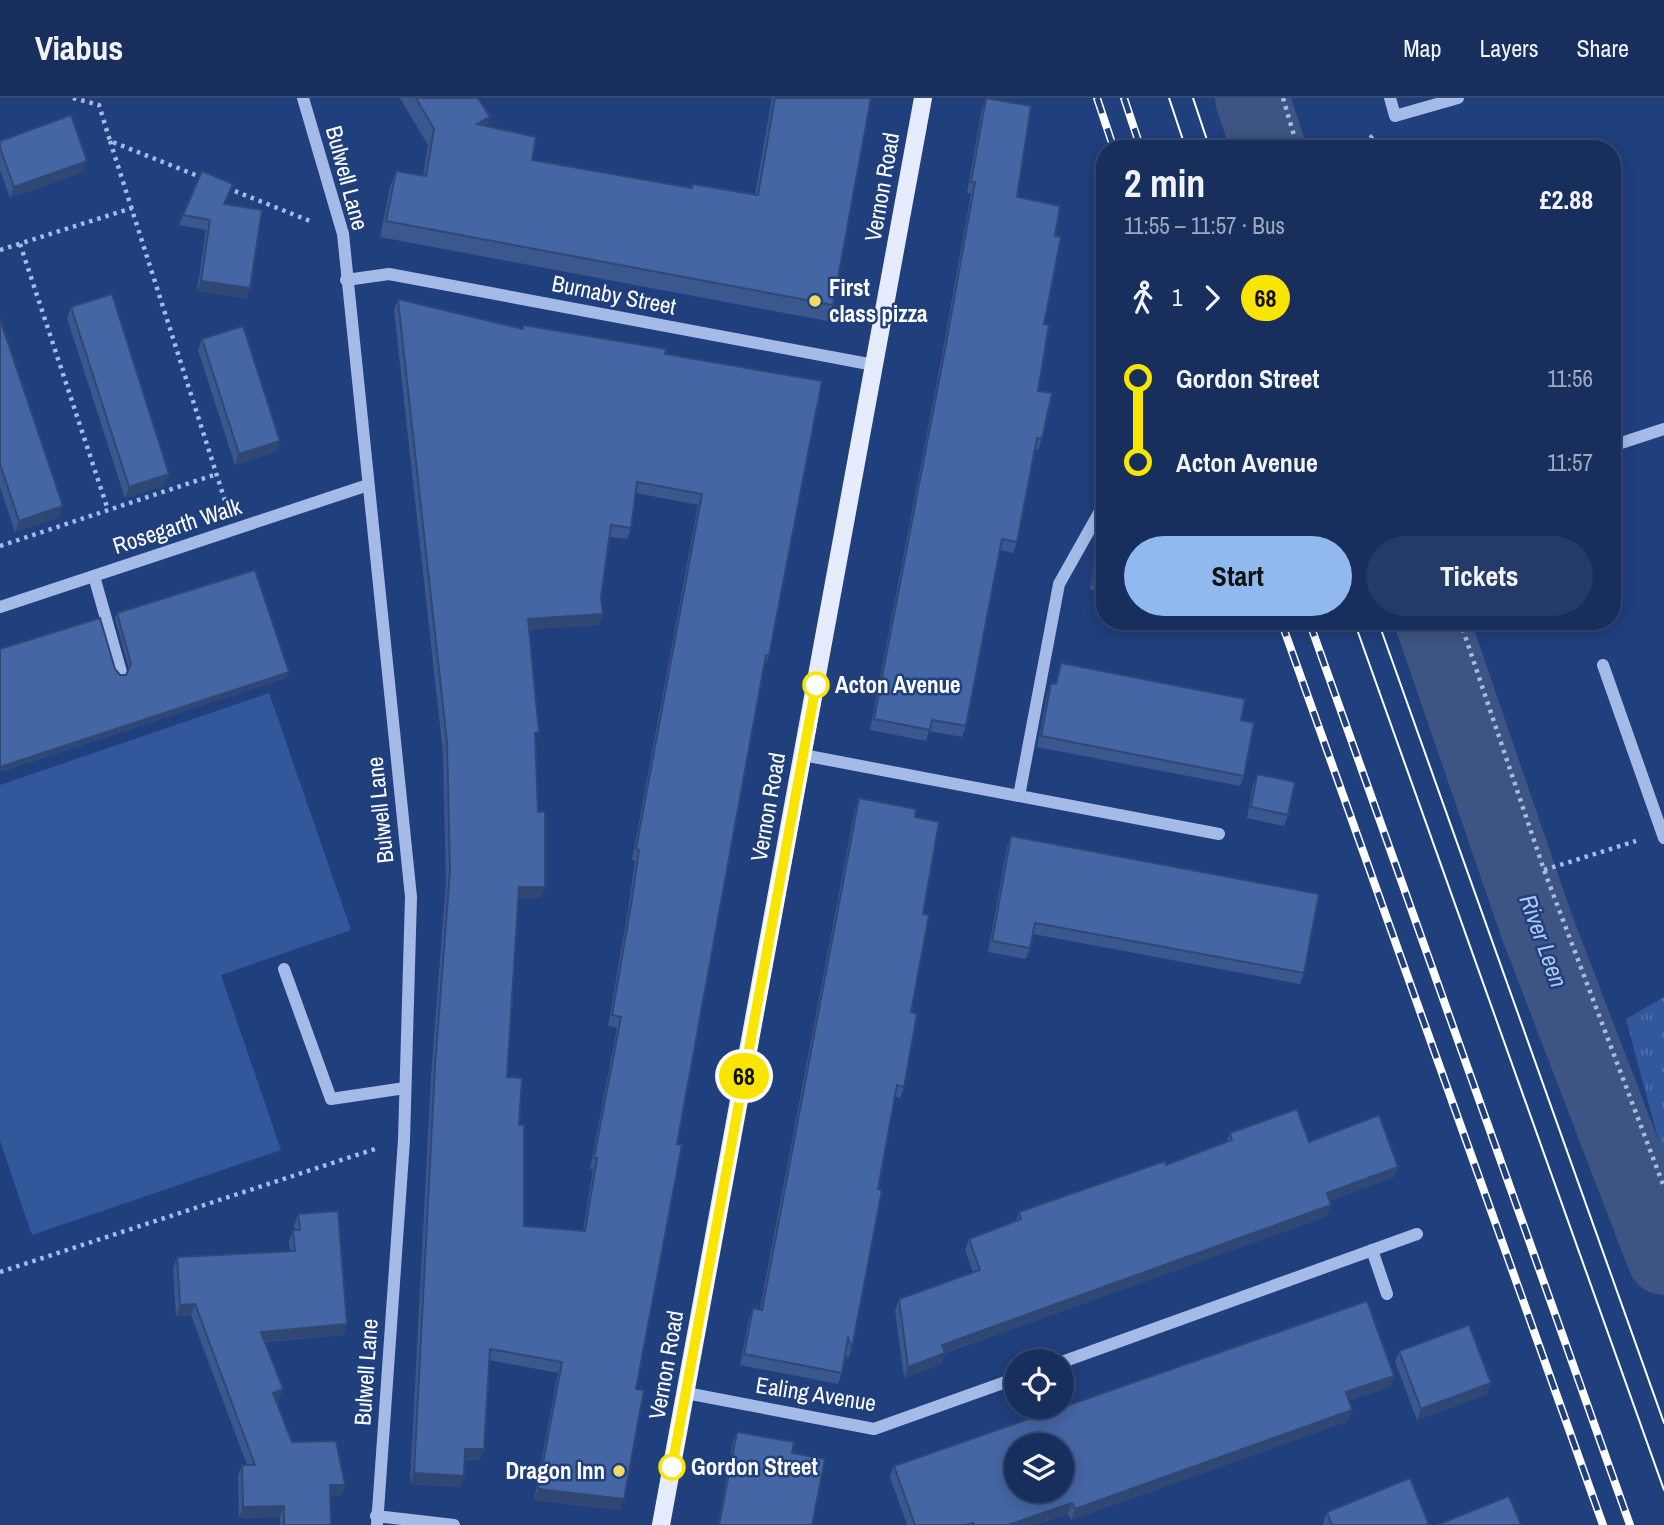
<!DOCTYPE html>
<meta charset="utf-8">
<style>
body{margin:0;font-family:"Archivo Narrow",sans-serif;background:#253b67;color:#f1f3f6;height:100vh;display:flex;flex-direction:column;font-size:26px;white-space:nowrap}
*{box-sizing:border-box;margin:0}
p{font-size:23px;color:#9fa9bc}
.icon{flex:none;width:38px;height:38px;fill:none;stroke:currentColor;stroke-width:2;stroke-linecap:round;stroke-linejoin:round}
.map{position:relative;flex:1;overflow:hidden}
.panel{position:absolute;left:1096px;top:42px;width:525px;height:490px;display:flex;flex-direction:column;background:#182f5e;border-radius:28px;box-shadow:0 4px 18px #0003,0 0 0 2px #364a73}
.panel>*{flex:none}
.badge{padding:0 14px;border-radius:23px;font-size:24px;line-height:46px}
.tools{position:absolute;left:1004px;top:1251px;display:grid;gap:14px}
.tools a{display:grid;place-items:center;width:70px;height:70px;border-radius:50%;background:#182f5e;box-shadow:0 4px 18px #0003,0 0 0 2px #364a73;font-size:35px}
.map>.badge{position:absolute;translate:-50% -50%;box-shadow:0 0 0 4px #fff}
.legs{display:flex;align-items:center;gap:10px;height:77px;padding:0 28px;font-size:23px}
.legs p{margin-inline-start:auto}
.headline{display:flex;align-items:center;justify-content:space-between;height:119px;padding:0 28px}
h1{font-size:38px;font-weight:800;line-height:52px}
.cta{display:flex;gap:14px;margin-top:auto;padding:14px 28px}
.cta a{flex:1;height:80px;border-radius:42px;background:#90b9f0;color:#111;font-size:28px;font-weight:800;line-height:80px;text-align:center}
.cta a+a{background:#253b67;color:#f1f3f6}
ul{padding:0 28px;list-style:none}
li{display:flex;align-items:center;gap:24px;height:84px;font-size:26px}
li i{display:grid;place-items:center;width:10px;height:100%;margin:0 9px;background:currentColor}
li i::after{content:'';width:18px;height:18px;margin:-9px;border:5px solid;border-radius:50%;background:#182f5e}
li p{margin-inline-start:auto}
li:first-child i{background:linear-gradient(#0000 50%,currentColor 0)}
li:last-child i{background:linear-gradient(currentColor 50%,#0000 0)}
header{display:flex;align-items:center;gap:42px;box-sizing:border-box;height:98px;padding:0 35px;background:#182f5e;border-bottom:2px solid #364a73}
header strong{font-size:33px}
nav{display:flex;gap:38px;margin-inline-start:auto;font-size:24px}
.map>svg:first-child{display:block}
.grass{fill:url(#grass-tufts)}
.park{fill:#33579b}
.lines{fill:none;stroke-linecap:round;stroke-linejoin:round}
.river{stroke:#3e5583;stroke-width:74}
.path{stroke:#a4bbe7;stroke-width:4.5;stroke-dasharray:3.5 5;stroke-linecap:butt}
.minor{stroke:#a4bbe7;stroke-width:12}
.major{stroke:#e6ecfd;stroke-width:18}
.tram{stroke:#fff;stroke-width:2}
.rail-casing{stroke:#fff;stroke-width:8}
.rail{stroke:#203f7d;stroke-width:5;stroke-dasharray:16;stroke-linecap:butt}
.wall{fill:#3b588e;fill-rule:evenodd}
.shaded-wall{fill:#304774}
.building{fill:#4566a5;stroke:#304774;stroke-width:2;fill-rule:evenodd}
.line-1-casing{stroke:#fff;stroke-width:16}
.line-1{stroke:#fae500;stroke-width:10}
.poi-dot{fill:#f4d965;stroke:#203f7d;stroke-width:2.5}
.stop-1-dot{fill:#fff;stroke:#fae500;stroke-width:3.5}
.labels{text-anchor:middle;stroke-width:5;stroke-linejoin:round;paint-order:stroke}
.street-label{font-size:23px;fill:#fff;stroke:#203f7d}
.poi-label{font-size:23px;font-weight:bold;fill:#fff;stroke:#203f7d;text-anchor:start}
.stop-label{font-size:23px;font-weight:bold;fill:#fff;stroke:#203f7d;text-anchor:start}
.water-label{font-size:24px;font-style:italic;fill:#afc6ef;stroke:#203f7d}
</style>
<header>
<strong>Viabus</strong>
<nav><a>Map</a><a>Layers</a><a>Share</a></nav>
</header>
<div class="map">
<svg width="1664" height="1427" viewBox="0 0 1664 1427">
<defs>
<pattern id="grass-tufts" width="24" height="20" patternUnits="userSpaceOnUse" patternTransform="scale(1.75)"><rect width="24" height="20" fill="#33579b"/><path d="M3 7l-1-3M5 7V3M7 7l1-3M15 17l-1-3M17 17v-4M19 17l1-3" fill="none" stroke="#5270aa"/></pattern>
</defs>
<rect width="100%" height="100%" fill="#203f7d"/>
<!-- grass -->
<path class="grass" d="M 1664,899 L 1664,1063 L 1626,921 Z"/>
<!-- park -->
<path class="park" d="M 269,595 L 351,832 L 221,877 L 281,1052 L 32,1137 L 0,1043 L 0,687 Z"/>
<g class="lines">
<!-- river -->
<g class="river">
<path d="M 1252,0 L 1269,51"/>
<path d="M 1432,523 L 1537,829 L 1664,1160"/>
</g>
<!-- path -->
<g class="path">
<path d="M 73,0 L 99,7 L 110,43 L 203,80"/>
<path d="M 1283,0 L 1298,51"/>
<path d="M 110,43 L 226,406"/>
<path d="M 1357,51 L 1376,35"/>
<path d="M 227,90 L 310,123"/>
<path d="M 20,146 L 108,412"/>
<path d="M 0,152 L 132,110"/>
<path d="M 0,448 L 217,376"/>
<path d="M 1460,523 L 1544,772 L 1664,1089"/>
<path d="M 1544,772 L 1636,743"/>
<path d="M 0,1174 L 378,1050"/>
</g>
<!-- minor -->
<g class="minor">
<path d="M 303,0 L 343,136 L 411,799 L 404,1042 L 377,1427"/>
<path d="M 1390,0 L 1395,18 L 1458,0"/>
<path d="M 346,182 L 389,176 L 874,267"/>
<path d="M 1612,348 L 1664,331"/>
<path d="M 94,478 L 121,574"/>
<path d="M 0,509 L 368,387"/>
<path d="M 1603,567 L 1664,740"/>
<path d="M 803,657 L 1219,736"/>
<path d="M 1019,698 L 1059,486 L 1104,406"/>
<path d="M 284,871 L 331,1001 L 405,990"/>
<path d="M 1372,1152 L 1387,1196"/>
<path d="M 1062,1264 L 1417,1136"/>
<path d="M 686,1295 L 874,1331 L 1017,1280"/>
<path d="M 376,1418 L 454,1427"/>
</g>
<!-- major -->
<path class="major" d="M 661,1427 L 923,0"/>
<!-- tram -->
<g class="tram">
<path d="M 1169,0 L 1186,51"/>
<path d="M 1193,0 L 1210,51"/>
<path d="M 1354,523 L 1664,1392"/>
<path d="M 1378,523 L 1664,1325"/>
</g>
<!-- rail casing -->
<g class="rail-casing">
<g id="rail">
<path d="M 1097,0 L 1114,51"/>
<path d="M 1124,0 L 1141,51"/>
<path d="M 1281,523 L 1603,1427"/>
<path d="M 1309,523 L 1630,1427"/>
</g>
</g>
<!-- rail -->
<use href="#rail" class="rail"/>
</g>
<!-- wall -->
<g class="wall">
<path d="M 400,0 L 478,0 L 490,19 L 486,28 L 532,62 L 691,90 L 692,86 L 755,96 L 772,0 L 871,0 L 833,207 L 827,223 L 380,139 L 390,89 L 396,73 L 423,78 L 428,47 Z"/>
<path d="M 986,0 L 1017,99 L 1055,138 L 1044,226 L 1038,293 L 1042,341 L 1038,352 L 1035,351 L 1017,444 L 1013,455 L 1000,452 L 966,628 L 962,639 L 929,633 L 926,643 L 870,632 L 942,257 L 971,95 L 967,95 L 982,11 Z"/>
<path d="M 0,43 L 83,74 L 10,100 L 0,72 Z"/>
<path d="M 224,106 L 247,200 L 197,193 L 206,132 L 179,127 L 183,117 Z"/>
<path d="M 398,201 L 522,231 L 523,227 L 665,256 L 769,558 L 764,569 L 677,1046 L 636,1291 L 620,1412 L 534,1402 L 558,1275 L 489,1262 L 480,1362 L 465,1362 L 460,1389 L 410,1386 L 431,979 L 446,784 L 443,655 L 394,212 ZM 636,395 L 698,407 L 632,762 L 635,763 L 628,812 L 608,928 L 617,930 L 590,1071 L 593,1071 L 583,1133 L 524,1128 L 519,1027 L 507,979 L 518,800 L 541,800 L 545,789 L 538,714 L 529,531 L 599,527 L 603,516 L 601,499 L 610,439 L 627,441 L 631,430 Z"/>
<path d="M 71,209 L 165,387 L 125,400 L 67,220 Z"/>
<path d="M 0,221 L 59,419 L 15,434 L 0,389 Z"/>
<path d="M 202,241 L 280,343 L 276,354 L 235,367 L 198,252 Z"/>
<path d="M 1097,455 L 1104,456 L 1104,494 L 1090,491 L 1095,460 Z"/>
<path d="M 117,515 L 289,574 L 286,580 L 0,674 L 115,571 L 120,577 L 126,577 L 129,571 L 115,520 Z"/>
<path d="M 1061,565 L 1241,622 L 1244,678 L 1240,688 L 1037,649 L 1047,596 L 1051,585 L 1055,586 Z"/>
<path d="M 1257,676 L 1288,717 L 1284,728 L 1247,720 L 1253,687 Z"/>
<path d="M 859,700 L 915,719 L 923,816 L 904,989 L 900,1000 L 895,998 L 852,1250 L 848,1261 L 845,1255 L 842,1275 L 838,1286 L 740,1267 L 749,1221 L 753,1210 L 760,1211 L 855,711 Z"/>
<path d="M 1011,738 L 1304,875 L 1300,886 L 1033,836 L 1030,850 L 1026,861 L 988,854 L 1007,749 Z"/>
<path d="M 1230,1035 L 1309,1044 L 1398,1069 L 1394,1079 L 1330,1103 L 1327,1118 L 945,1255 L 941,1266 L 904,1280 L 895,1212 L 899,1201 L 973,1174 L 965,1152 L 969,1141 L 1015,1124 L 1019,1114 L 1166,1067 L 1226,1044 Z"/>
<path d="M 298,1116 L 347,1226 L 343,1237 L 265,1244 L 279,1302 L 277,1303 L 292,1344 L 345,1387 L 341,1398 L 330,1398 L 331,1427 L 280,1427 L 280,1419 L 239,1420 L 238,1378 L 242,1367 L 247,1367 L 191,1217 L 176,1218 L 173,1170 L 177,1159 L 290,1153 L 289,1143 L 293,1132 L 295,1132 L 294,1127 Z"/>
<path d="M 1399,1253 L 1491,1285 L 1487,1296 L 1417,1322 L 1395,1264 Z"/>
<path d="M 1394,1278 L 1390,1289 L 1349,1302 L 1352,1312 L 1348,1323 L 1071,1422 L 1068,1416 L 1035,1427 L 907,1427 L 890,1379 L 894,1368 Z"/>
<path d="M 737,1334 L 792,1355 L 812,1427 L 718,1427 L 733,1344 Z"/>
<path d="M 1327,1414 L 1429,1427 L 1324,1427 L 1323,1425 Z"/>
</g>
<!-- shaded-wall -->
<g class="shaded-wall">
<path d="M 490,19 L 484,35 L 477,26 Z"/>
<path d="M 87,63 L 83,74 L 10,100 L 14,89 Z"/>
<path d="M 201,183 L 250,190 L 247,200 L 197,193 Z"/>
<path d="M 280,343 L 276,354 L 235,367 L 239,356 Z"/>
<path d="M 169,376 L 165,387 L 125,400 L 129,389 Z"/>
<path d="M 63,408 L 59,419 L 15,434 L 19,423 Z"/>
<path d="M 603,516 L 599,527 L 524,532 L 528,521 Z"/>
<path d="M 289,574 L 286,580 L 0,674 L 0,669 Z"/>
<path d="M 519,789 L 545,789 L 541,800 L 515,800 Z"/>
<path d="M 1398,1069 L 1394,1079 L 1323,1106 L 1327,1095 Z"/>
<path d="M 1331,1107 L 1327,1118 L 938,1257 L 942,1247 Z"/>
<path d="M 195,1206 L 191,1217 L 176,1218 L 180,1207 Z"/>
<path d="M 347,1226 L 343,1237 L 257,1244 L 261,1234 Z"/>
<path d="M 945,1255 L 941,1266 L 904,1280 L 908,1269 Z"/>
<path d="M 1394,1278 L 1390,1289 L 1342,1305 L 1346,1294 Z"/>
<path d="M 1491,1285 L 1487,1296 L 1417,1322 L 1421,1311 Z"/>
<path d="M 283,1291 L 279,1302 L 269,1306 L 273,1295 Z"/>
<path d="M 1352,1312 L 1348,1323 L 1071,1422 L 1075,1411 Z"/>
<path d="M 465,1351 L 484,1351 L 480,1362 L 461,1361 Z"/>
<path d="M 414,1375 L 464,1378 L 460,1389 L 410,1386 Z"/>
<path d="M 330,1387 L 345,1387 L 341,1398 L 326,1398 Z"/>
<path d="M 538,1391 L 624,1401 L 620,1412 L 534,1402 Z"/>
<path d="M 1072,1405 L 1068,1416 L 1035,1427 L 1008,1427 Z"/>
<path d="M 284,1408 L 280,1419 L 239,1420 L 243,1409 Z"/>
</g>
<!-- building -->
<g class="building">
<path d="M 416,0 L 478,0 L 490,19 L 477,26 L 536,39 L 532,62 L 692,90 L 692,86 L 758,97 L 775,0 L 871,0 L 833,207 L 386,123 L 396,73 L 426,78 L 434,31 Z"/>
<path d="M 986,0 L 1031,8 L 1017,99 L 1060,108 L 1055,138 L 1061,139 L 1044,226 L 1049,227 L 1038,293 L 1052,295 L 1042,341 L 1037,340 L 1017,444 L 1002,441 L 966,628 L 932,622 L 930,632 L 874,621 L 946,246 L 975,84 L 971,84 Z"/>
<path d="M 71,17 L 87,63 L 14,89 L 0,50 L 0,43 Z"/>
<path d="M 202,73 L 233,86 L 224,106 L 262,112 L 250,190 L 201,183 L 210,122 L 183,117 Z"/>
<path d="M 112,196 L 169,376 L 129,389 L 71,209 Z"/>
<path d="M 398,201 L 523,231 L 523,227 L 666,251 L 665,256 L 822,283 L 769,558 L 766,557 L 677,1046 L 682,1047 L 636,1291 L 644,1292 L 624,1401 L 538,1391 L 562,1264 L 490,1251 L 484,1351 L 465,1351 L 464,1378 L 414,1375 L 435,968 L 450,773 L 447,644 ZM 637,384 L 702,396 L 636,751 L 639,752 L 632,801 L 612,917 L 621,919 L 594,1060 L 597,1060 L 585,1133 L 524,1128 L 524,1027 L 519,1027 L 522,980 L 507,979 L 519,789 L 545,789 L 545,713 L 538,714 L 535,635 L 539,634 L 528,521 L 603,516 L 601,499 L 611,427 L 631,430 Z"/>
<path d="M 0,221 L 63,408 L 19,423 L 0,366 Z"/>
<path d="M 243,228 L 280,343 L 239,356 L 202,241 Z"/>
<path d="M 1097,455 L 1104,456 L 1104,488 L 1092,486 Z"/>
<path d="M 255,472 L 289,574 L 0,669 L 0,551 L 100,520 L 115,571 L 120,577 L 126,577 L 131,566 L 117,515 Z"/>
<path d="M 1061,565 L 1245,601 L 1241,622 L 1254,625 L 1244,678 L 1041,638 L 1051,585 L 1056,586 Z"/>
<path d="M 1257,676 L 1295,684 L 1288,717 L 1251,709 Z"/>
<path d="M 859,700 L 916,711 L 915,719 L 939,724 L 923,816 L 929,817 L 911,914 L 917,916 L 904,989 L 897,987 L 878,1091 L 882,1092 L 852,1250 L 848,1240 L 842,1275 L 744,1256 L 753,1210 L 762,1212 Z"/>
<path d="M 1011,738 L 1319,796 L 1304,875 L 1035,825 L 1030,850 L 992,843 Z"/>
<path d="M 1297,1011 L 1309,1044 L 1379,1017 L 1398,1069 L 1327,1095 L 1331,1107 L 942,1247 L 945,1255 L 908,1269 L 899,1201 L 980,1172 L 969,1141 L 1021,1121 L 1019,1114 L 1165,1063 L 1166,1067 L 1232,1042 L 1230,1035 Z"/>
<path d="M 338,1113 L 347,1226 L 261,1234 L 283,1291 L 273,1295 L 292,1344 L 336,1343 L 345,1387 L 330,1387 L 331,1427 L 284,1427 L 284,1408 L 243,1409 L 242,1367 L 255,1367 L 195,1206 L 180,1207 L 177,1159 L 295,1153 L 293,1132 L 300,1132 L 298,1116 Z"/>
<path d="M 1367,1203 L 1394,1278 L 1346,1294 L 1352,1312 L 1075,1411 L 1072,1405 L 1008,1427 L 974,1427 L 973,1425 L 966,1427 L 915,1427 L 894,1368 ZM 1017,1348 L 1062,1348 L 1062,1393 L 1017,1393 Z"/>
<path d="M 1469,1227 L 1491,1285 L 1421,1311 L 1399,1253 Z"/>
<path d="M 737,1334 L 794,1344 L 792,1355 L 825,1361 L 812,1427 L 719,1427 Z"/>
<path d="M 1410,1380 L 1429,1427 L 1332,1427 L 1327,1414 Z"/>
<path d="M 1509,1398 L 1521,1427 L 1437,1427 Z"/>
</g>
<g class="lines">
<!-- line-1 casing -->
<g class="line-1-casing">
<path id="line-1" d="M 672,1369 L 816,587"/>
</g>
<!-- line-1 -->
<use href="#line-1" class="line-1"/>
</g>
<!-- markers -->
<g class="poi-dot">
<circle cx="815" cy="203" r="7"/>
<circle cx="619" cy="1373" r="7"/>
</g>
<g class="stop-1-dot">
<circle cx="816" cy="587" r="12"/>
<circle cx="672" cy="1369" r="12"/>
</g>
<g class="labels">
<!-- street labels -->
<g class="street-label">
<text transform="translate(347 80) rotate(75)" y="8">Bulwell Lane</text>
<text transform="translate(882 89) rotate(-80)" y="8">Vernon Road</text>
<text transform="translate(614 197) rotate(11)" y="8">Burnaby Street</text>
<text transform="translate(177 428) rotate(-18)" y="8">Rosegarth Walk</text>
<text transform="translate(768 709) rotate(-80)" y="8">Vernon Road</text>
<text transform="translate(380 712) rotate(-96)" y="8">Bulwell Lane</text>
<text transform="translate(666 1267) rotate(-80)" y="8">Vernon Road</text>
<text transform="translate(366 1274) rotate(-86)" y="8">Bulwell Lane</text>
<text transform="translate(816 1296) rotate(9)" y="8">Ealing Avenue</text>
</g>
<!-- poi labels -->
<g class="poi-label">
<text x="829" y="198">First<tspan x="829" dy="26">class pizza</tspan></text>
<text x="605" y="1381" text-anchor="end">Dragon Inn</text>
</g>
<!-- stop labels -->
<g class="stop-label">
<text x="835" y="595">Acton Avenue</text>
<text x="691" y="1377">Gordon Street</text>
</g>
<!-- water labels -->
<g class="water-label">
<text transform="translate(1543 843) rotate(70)" y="8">River Leen</text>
</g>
</g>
</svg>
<div class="tools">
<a><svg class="icon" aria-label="locate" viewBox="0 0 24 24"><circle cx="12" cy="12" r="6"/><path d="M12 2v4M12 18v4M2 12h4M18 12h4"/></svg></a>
<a><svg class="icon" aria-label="layers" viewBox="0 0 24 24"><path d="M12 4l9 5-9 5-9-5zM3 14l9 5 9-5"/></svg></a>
</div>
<b class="badge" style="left:744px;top:978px;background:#fae500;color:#111">68</b>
<section class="panel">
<div class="headline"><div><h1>2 min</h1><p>11:55 – 11:57 · Bus</p></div><b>£2.88</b></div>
<div class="legs"><svg class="icon" aria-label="walk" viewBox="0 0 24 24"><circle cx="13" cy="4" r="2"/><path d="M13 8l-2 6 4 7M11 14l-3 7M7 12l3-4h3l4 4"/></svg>1<svg class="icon" aria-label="forward" viewBox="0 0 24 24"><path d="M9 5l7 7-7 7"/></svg><b class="badge" style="background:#fae500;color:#111">68</b></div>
<ul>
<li><i style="color:#fae500"></i><b>Gordon Street</b><p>11:56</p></li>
<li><i style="color:#fae500"></i><b>Acton Avenue</b><p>11:57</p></li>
</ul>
<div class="cta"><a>Start</a><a>Tickets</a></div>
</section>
</div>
